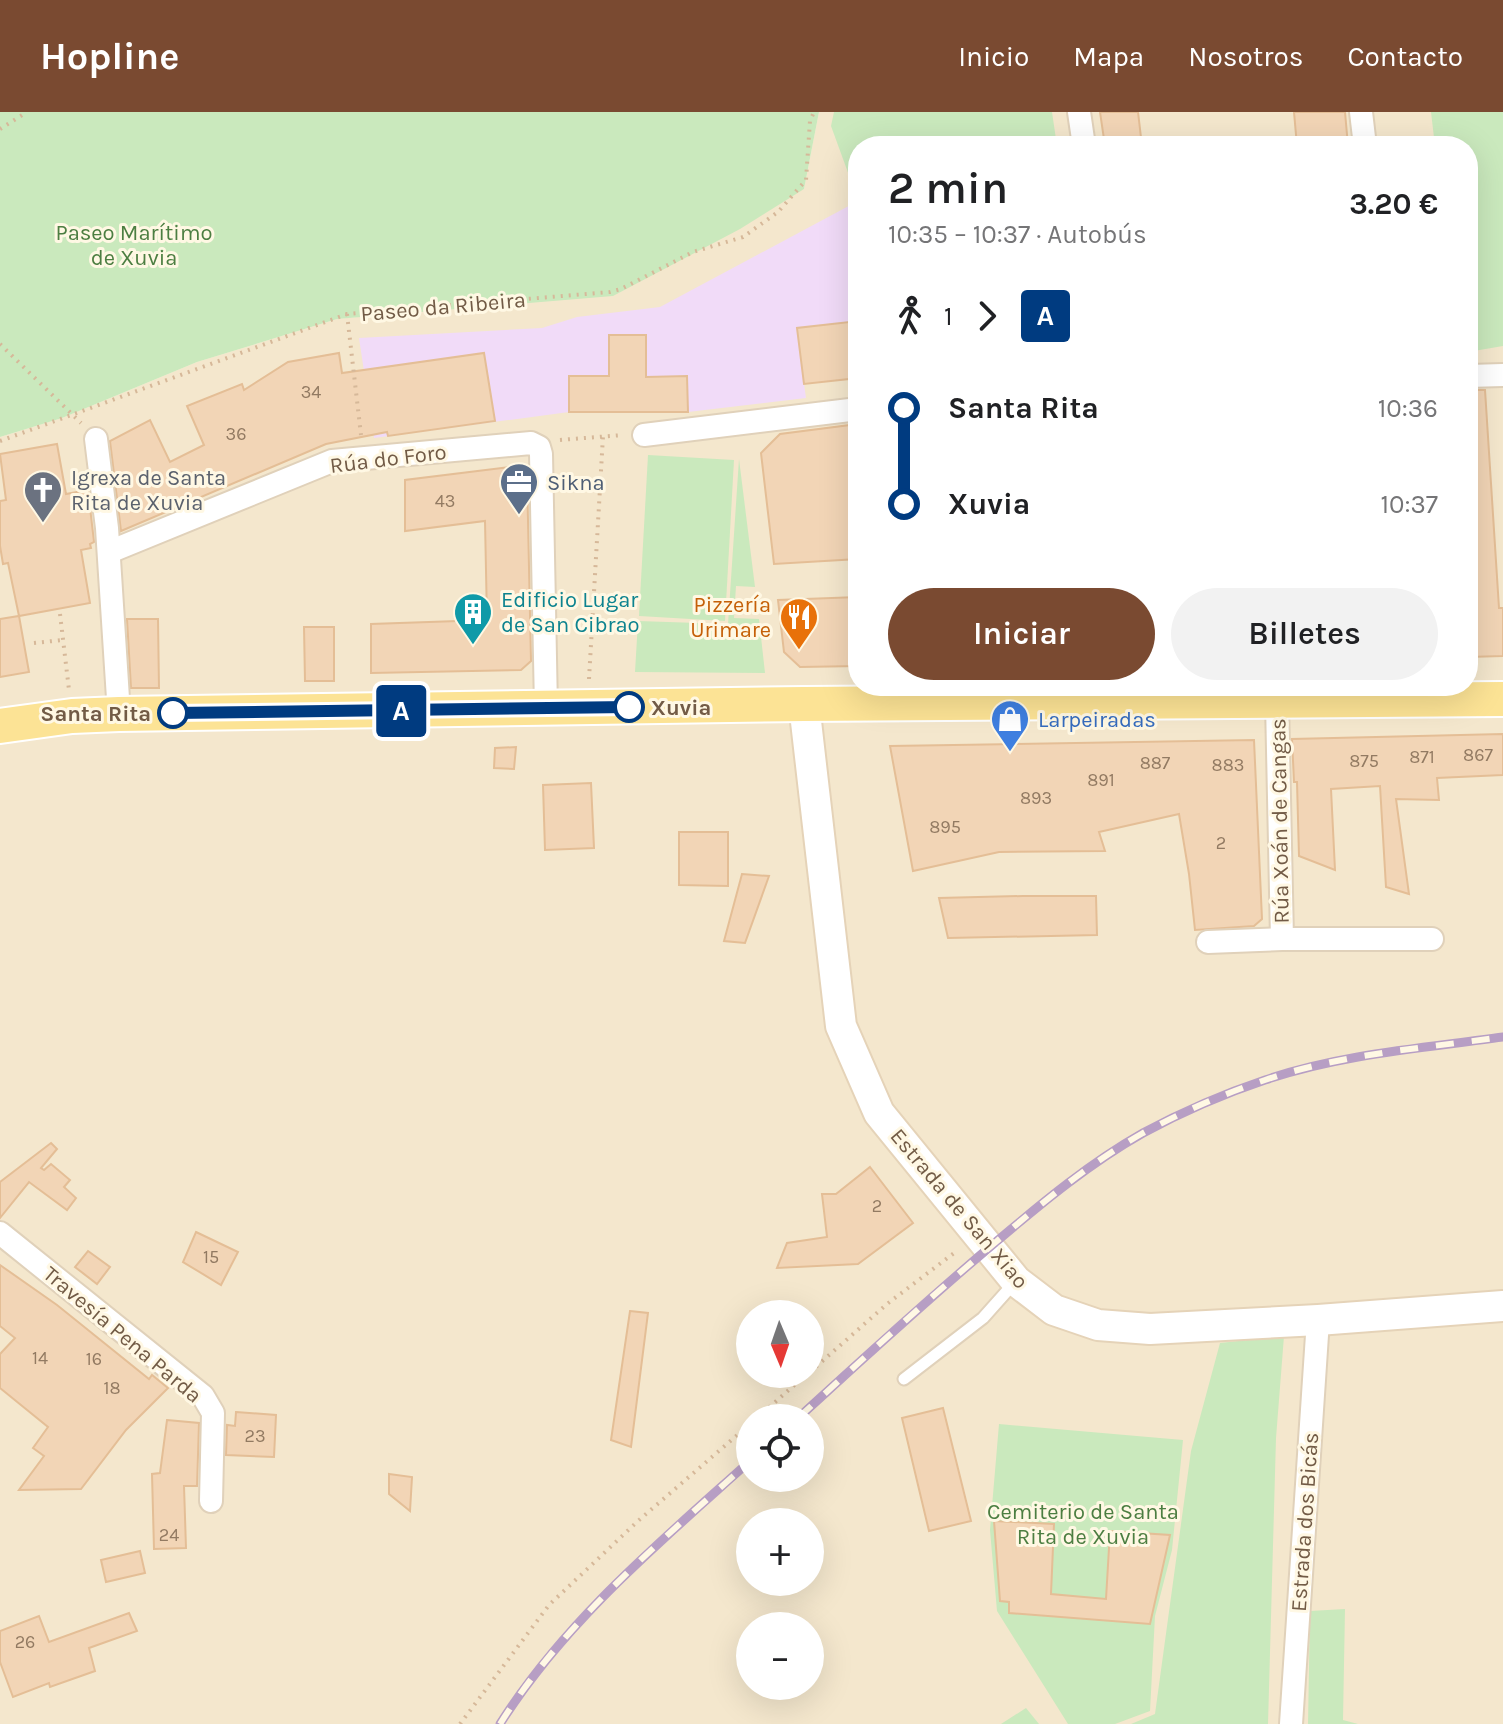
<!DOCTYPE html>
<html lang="es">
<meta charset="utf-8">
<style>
body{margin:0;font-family:Karla,sans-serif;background:#f2f2f2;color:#202124;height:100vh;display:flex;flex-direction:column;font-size:30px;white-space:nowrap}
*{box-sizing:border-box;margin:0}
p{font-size:26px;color:#757577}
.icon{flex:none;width:44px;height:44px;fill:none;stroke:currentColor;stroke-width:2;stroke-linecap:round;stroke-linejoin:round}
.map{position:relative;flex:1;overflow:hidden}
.drawer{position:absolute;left:848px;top:24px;width:630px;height:560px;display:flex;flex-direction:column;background:#fff;border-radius:32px;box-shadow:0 8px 32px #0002}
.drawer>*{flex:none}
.badge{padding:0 16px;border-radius:6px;font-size:28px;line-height:52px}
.needle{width:52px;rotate:178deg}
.tools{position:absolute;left:736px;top:1188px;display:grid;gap:16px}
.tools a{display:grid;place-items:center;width:88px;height:88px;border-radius:50%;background:#fff;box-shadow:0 8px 32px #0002;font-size:40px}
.map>.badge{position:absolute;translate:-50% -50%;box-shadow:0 0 0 4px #fff}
.legs{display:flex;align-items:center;gap:12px;height:88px;padding:0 40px;font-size:26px}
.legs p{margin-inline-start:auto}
.headline{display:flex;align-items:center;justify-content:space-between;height:136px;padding:0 40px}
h1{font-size:44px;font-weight:600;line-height:60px}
.action{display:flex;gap:16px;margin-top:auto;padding:16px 40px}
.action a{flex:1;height:92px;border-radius:48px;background:#7a4a31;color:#fff;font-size:32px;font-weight:600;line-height:92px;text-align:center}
.action a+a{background:#f2f2f2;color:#202124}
ul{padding:0 40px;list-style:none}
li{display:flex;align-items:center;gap:28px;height:96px;font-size:30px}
li i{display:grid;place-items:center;width:12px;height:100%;margin:0 10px;background:currentColor}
li i::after{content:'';width:20px;height:20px;margin:-10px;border:6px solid;border-radius:50%;background:#fff}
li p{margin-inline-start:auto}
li:first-child i{background:linear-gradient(#0000 50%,currentColor 0)}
li:last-child i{background:linear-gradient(currentColor 50%,#0000 0)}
header{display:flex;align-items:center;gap:48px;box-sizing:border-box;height:112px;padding:0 40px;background:#7a4a31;color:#fff}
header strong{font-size:38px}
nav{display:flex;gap:44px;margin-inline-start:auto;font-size:28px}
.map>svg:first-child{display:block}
.residential{fill:#f4e7cd;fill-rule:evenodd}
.education{fill:#f1dbf8}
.green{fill:#cae9bd}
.building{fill:#f2d5b6;stroke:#e4be96;stroke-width:2}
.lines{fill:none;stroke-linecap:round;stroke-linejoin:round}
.lane-casing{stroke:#e0d1ba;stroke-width:15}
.street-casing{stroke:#e0d1ba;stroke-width:26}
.secondary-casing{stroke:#e5d3b8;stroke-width:34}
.primary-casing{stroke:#fff;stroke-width:38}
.path{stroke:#d6b899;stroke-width:4;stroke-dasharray:2 6;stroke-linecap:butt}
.lane{stroke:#fff;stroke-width:11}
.street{stroke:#fff;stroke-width:22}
.secondary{stroke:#fff;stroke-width:30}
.primary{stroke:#fce395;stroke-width:34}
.rail-casing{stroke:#b79ec4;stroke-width:9}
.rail{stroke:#fff8e4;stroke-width:6;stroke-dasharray:18;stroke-linecap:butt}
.line-1-casing{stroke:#fff;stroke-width:18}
.line-1{stroke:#003b80;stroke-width:12}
.stop-1-dot{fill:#fff;stroke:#003b80;stroke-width:4}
.labels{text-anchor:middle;stroke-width:6;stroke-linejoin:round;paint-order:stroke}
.number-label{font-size:18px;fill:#927a62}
.park-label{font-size:22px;fill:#4c7e41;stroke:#fff8e4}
.street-label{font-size:22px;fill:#725b46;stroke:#fff8e4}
.worship-label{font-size:22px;fill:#5b616d;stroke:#fff8e4;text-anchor:start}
.service-label{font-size:22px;fill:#4e5e75;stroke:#fff8e4;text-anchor:start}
.culture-label{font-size:22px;fill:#0d838f;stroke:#fff8e4;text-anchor:start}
.food-label{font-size:22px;fill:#c56008;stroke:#fff8e4;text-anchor:end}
.stop-label{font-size:22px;font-weight:bold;fill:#725b46;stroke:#fff8e4;text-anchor:start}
.shop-label{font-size:22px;fill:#366cbe;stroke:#fff8e4;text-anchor:start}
</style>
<header>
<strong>Hopline</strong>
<nav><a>Inicio</a><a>Mapa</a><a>Nosotros</a><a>Contacto</a></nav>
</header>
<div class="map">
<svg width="1503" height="1612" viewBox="0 0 1503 1612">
<rect width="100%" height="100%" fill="#fcf4de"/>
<!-- residential -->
<path class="residential" d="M 819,0 L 1503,0 L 1503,1612 L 0,1612 L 0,325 L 62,306 L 197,250 L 337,207 L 472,194 L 804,77 ZM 858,34 L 1468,34 L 1468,574 L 858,574 ZM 750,1202 L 810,1202 L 810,1262 L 750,1262 ZM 750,1306 L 810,1306 L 810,1366 L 750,1366 ZM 750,1410 L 810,1410 L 810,1470 L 750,1470 ZM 750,1514 L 810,1514 L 810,1574 L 750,1574 Z"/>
<!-- education -->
<path class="education" d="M 858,89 L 858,266 L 804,272 L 806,286 L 688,300 L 569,300 L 374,326 L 359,226 L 542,216 L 577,205 L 660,195 Z"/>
<!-- green -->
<g class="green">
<path d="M 0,0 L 819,0 L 804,77 L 740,117 L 613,184 L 337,207 L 197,250 L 62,306 L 0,325 Z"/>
<path d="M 834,0 L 1052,0 L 1057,34 L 858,34 L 858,88 L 831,14 Z"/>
<path d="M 1431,0 L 1503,0 L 1503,234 L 1468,240 L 1468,34 L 1435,34 Z"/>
<path d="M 648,343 L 734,348 L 725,509 L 639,504 Z"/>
<path d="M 739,347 L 755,475 L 736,474 L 734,506 L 759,507 L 765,561 L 635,560 L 638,509 L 728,512 Z"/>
<path d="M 1284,1224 L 1276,1326 L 1268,1612 L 1131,1612 L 1155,1602 L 1191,1339 L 1220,1231 Z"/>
<path d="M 999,1312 L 1183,1328 L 1172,1438 L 1155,1504 L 1150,1599 L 1115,1612 L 1068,1612 L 997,1499 L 990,1418 Z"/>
<path d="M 1345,1497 L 1343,1608 L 1358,1612 L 1308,1612 L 1310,1499 Z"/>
<path d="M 1026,1596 L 1039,1612 L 1001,1612 Z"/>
</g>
<!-- building -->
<g class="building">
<path d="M 1100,0 L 1138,0 L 1142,34 L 1105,34 Z"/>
<path d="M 1294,0 L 1345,0 L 1348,34 L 1297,34 Z"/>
<path d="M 858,209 L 858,266 L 804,272 L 797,216 Z"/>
<path d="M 609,223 L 646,223 L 646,265 L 687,264 L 688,300 L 569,300 L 569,264 L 609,264 Z"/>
<path d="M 339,241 L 342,261 L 484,241 L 495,309 L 388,324 L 387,320 L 326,332 L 121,419 L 110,329 L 150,308 L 170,350 L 204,333 L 187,294 L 242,272 L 244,278 L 288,250 Z"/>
<path d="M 1468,278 L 1485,278 L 1499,496 L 1503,496 L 1503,544 L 1468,545 Z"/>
<path d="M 858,312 L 858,447 L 774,452 L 761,341 L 780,322 Z"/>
<path d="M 57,332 L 66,382 L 88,378 L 94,430 L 90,432 L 91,436 L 81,438 L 90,491 L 19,504 L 8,451 L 3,452 L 0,434 L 0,389 L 6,388 L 0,342 Z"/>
<path d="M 519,354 L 527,362 L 531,549 L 521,558 L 371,561 L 371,512 L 487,508 L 485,409 L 405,419 L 405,368 Z"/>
<path d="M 858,485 L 858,554 L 800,555 L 784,540 L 778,488 Z"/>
<path d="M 19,504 L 29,560 L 0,565 L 0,507 Z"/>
<path d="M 127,507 L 158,507 L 159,576 L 131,576 Z"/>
<path d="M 304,515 L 334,515 L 334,569 L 305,569 Z"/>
<path d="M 1503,622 L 1503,663 L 1437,666 L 1439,688 L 1396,687 L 1409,782 L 1386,775 L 1380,674 L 1331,677 L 1335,758 L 1299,744 L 1297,670 L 1294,670 L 1292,627 Z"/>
<path d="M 1254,628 L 1262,807 L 1254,814 L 1195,818 L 1189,762 L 1179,702 L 1099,720 L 1105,739 L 999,740 L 913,759 L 890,634 Z"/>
<path d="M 516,635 L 514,657 L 494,656 L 495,636 Z"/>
<path d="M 591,671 L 594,736 L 545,738 L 543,673 Z"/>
<path d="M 679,720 L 728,720 L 728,774 L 679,773 Z"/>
<path d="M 742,762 L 769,764 L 745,831 L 724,829 Z"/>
<path d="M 1023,784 L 1096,784 L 1097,823 L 948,826 L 939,786 Z"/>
<path d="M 51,1031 L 57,1037 L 41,1056 L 44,1058 L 51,1052 L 70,1068 L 64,1075 L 76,1086 L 67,1098 L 29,1070 L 0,1106 L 0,1070 Z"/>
<path d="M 870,1055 L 913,1111 L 858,1152 L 777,1156 L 787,1131 L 827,1125 L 822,1082 L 836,1082 Z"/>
<path d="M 196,1120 L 238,1140 L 221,1173 L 183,1150 Z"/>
<path d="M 88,1139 L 110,1155 L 97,1172 L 75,1155 Z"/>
<path d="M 0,1153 L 57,1193 L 149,1267 L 152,1263 L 168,1276 L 126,1318 L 81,1377 L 19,1378 L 44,1344 L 33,1336 L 48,1315 L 0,1276 L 0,1242 L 15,1226 L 0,1214 Z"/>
<path d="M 630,1199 L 648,1201 L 631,1335 L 611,1328 Z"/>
<path d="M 943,1296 L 971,1409 L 929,1419 L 902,1306 Z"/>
<path d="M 236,1300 L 276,1303 L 274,1345 L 226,1343 L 227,1313 L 235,1314 Z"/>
<path d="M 167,1308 L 199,1311 L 197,1374 L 184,1374 L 186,1436 L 154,1437 L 152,1362 L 160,1361 Z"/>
<path d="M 389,1362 L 412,1365 L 410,1399 L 389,1382 Z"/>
<path d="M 994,1409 L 1054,1412 L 1051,1482 L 1106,1487 L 1110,1419 L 1170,1423 L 1150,1512 L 1009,1501 L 1009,1490 L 1000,1489 Z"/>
<path d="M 140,1439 L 145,1461 L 106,1470 L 101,1448 Z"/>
<path d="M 129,1501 L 137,1519 L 89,1536 L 95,1559 L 50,1575 L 49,1571 L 13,1585 L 0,1550 L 0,1519 L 39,1504 L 49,1530 Z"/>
</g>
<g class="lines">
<!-- lane casing -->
<g class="lane-casing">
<path id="lane" d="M 904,1267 L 983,1206 L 1016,1169"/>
</g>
<!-- street casing -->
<g class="street-casing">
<g id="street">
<path d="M 1079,0 L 1084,34"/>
<path d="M 1361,0 L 1365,34"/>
<path d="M 1468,264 L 1503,263"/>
<path d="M 644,323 L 858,297"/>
<path d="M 96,327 L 107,416 L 119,602"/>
<path d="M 109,440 L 332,349 L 531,331 L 539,335 L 541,342 L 546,596"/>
<path d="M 1277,591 L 1282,827 L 1432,827"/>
<path d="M 1208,830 L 1282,827"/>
<path d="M 0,1121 L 203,1284 L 213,1301 L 211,1389"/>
<path d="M 1291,1612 L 1318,1208"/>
</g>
</g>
<!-- secondary casing -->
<g class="secondary-casing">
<path id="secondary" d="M 804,592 L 841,914 L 879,1001 L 1016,1169 L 1054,1198 L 1098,1213 L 1150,1217 L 1318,1208 L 1503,1194"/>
</g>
<!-- primary casing -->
<g class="primary-casing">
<path id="primary" d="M 0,614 L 72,604 L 119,602 L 804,592 L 1503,587"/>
</g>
<!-- path -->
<g class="path">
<path d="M 0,17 L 27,0"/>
<path d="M 347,202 L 361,323"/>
<path d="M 0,232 L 81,311"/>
<path d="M 560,328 L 623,323"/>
<path d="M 0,329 L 347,202 L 610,180 L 621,177 L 693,140 L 743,125 L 778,100 L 806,68 L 810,9 L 814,0"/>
<path d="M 60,502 L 69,578"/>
<path d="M 34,531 L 63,528"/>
<path d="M 589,567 L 603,324"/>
<path d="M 810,1260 L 887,1192 L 958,1138"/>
<path d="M 757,1306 L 807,1262"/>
<path d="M 460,1612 L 549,1493 L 638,1409 L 750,1312"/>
</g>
<!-- lane -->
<use href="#lane" class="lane"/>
<!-- street -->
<use href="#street" class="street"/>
<!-- secondary -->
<use href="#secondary" class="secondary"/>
<!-- primary -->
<use href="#primary" class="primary"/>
<!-- rail casing -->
<g class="rail-casing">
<g id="rail">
<path d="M 798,1306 C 864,1246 929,1186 997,1129 C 1043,1090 1090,1051 1143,1021 C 1182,1000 1223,982 1265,968 C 1341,942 1424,936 1503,925"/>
<path d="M 500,1612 C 565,1509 660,1430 750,1349"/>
</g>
</g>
<!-- rail -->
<use href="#rail" class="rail"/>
</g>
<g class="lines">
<!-- line-1 casing -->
<g class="line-1-casing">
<path id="line-1" d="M 173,601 L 629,595"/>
</g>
<!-- line-1 -->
<use href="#line-1" class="line-1"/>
</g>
<!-- icons -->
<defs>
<g id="office-pin" transform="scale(2)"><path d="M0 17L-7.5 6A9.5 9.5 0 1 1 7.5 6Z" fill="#5c6f8a" stroke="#fff8e4"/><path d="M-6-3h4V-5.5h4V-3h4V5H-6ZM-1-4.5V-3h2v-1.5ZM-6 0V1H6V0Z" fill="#fff"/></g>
<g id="church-pin" transform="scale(2)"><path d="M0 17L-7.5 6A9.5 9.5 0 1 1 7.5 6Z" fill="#6b7280" stroke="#fff8e4"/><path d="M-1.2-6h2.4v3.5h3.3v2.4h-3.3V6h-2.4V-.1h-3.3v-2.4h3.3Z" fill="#fff"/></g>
<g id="building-pin" transform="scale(2)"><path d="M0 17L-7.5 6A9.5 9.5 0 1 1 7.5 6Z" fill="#0f9aa8" stroke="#fff8e4"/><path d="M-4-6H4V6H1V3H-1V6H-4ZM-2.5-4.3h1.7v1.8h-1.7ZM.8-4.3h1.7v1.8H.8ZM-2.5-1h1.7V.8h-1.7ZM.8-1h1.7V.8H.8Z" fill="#fff"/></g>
<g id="restaurant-pin" transform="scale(2)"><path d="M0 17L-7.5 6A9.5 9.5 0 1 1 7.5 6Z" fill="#e8710a" stroke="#fff8e4"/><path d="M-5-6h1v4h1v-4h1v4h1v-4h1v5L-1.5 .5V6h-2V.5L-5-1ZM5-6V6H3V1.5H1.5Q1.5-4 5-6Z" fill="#fff"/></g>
<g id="shop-pin" transform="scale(2)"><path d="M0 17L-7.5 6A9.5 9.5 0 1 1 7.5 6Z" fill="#3f7fe0" stroke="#fff8e4"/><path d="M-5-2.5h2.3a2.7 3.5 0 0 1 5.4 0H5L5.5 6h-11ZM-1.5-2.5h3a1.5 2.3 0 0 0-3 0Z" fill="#fff"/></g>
</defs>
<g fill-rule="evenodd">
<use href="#office-pin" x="519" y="370"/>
<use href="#church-pin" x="43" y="378"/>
<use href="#building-pin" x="473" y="500"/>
<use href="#restaurant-pin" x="799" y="505"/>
<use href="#shop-pin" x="1010" y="607"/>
</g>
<!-- markers -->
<g class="stop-1-dot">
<circle cx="629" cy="595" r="14"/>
<circle cx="173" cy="601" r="14"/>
</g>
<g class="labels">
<!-- number labels -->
<g class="number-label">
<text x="311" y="286">34</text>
<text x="236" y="328">36</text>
<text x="445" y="395">43</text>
<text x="1478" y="649">867</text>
<text x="1422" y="651">871</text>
<text x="1364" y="655">875</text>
<text x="1155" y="657">887</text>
<text x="1228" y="659">883</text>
<text x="1101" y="674">891</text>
<text x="1036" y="692">893</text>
<text x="945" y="721">895</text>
<text x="1221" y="737">2</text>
<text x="877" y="1100">2</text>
<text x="211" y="1151">15</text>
<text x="40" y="1252">14</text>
<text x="94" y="1253">16</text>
<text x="112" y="1282">18</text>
<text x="255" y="1330">23</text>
<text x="169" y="1429">24</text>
<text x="25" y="1536">26</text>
</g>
<!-- park labels -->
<g class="park-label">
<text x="134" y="128">Paseo Marítimo<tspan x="134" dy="25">de Xuvia</tspan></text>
<text x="1083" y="1407">Cemiterio de Santa<tspan x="1083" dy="25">Rita de Xuvia</tspan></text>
</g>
<!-- street labels -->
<g class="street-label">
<text transform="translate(443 194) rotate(-5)" y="8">Paseo da Ribeira</text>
<text transform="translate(388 346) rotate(-7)" y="8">Rúa do Foro</text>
<text transform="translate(1279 709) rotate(-91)" y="8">Rúa Xoán de Cangas</text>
<text transform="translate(960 1096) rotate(50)" y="8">Estrada de San Xiao</text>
<text transform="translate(123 1222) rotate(40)" y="8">Travesía Pena Parda</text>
<text transform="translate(1304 1410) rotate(-86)" y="8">Estrada dos Bicás</text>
</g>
<!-- worship labels -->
<g class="worship-label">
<text x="71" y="373">Igrexa de Santa<tspan x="71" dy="25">Rita de Xuvia</tspan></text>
</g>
<!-- service labels -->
<g class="service-label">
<text x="547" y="378">Sikna</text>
</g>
<!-- culture labels -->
<g class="culture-label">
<text x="501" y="495">Edificio Lugar<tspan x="501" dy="25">de San Cibrao</tspan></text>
</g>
<!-- food labels -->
<g class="food-label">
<text x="771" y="500">Pizzería<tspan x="771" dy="25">Urimare</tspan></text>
</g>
<!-- stop labels -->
<g class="stop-label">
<text x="651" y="603">Xuvia</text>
<text x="151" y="609" text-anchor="end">Santa Rita</text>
</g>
<!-- shop labels -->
<g class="shop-label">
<text x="1038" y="615">Larpeiradas</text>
</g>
</g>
</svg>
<div class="tools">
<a><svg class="needle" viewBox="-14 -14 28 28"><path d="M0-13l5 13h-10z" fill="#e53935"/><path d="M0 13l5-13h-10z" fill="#757577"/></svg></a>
<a><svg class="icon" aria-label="locate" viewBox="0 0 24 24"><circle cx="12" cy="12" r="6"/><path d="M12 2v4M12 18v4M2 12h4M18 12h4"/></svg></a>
<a>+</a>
<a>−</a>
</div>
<b class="badge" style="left:401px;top:599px;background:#003b80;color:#fff">A</b>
<section class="drawer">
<div class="headline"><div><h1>2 min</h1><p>10:35 – 10:37 · Autobús</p></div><b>3.20 €</b></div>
<div class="legs"><svg class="icon" aria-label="walk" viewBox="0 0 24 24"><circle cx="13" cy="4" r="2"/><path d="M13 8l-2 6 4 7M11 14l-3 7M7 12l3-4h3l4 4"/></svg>1<svg class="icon" aria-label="forward" viewBox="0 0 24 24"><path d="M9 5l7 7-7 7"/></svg><b class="badge" style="background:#003b80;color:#fff">A</b></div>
<ul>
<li><i style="color:#003b80"></i><b>Santa Rita</b><p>10:36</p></li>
<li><i style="color:#003b80"></i><b>Xuvia</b><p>10:37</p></li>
</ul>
<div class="action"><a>Iniciar</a><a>Billetes</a></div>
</section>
</div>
